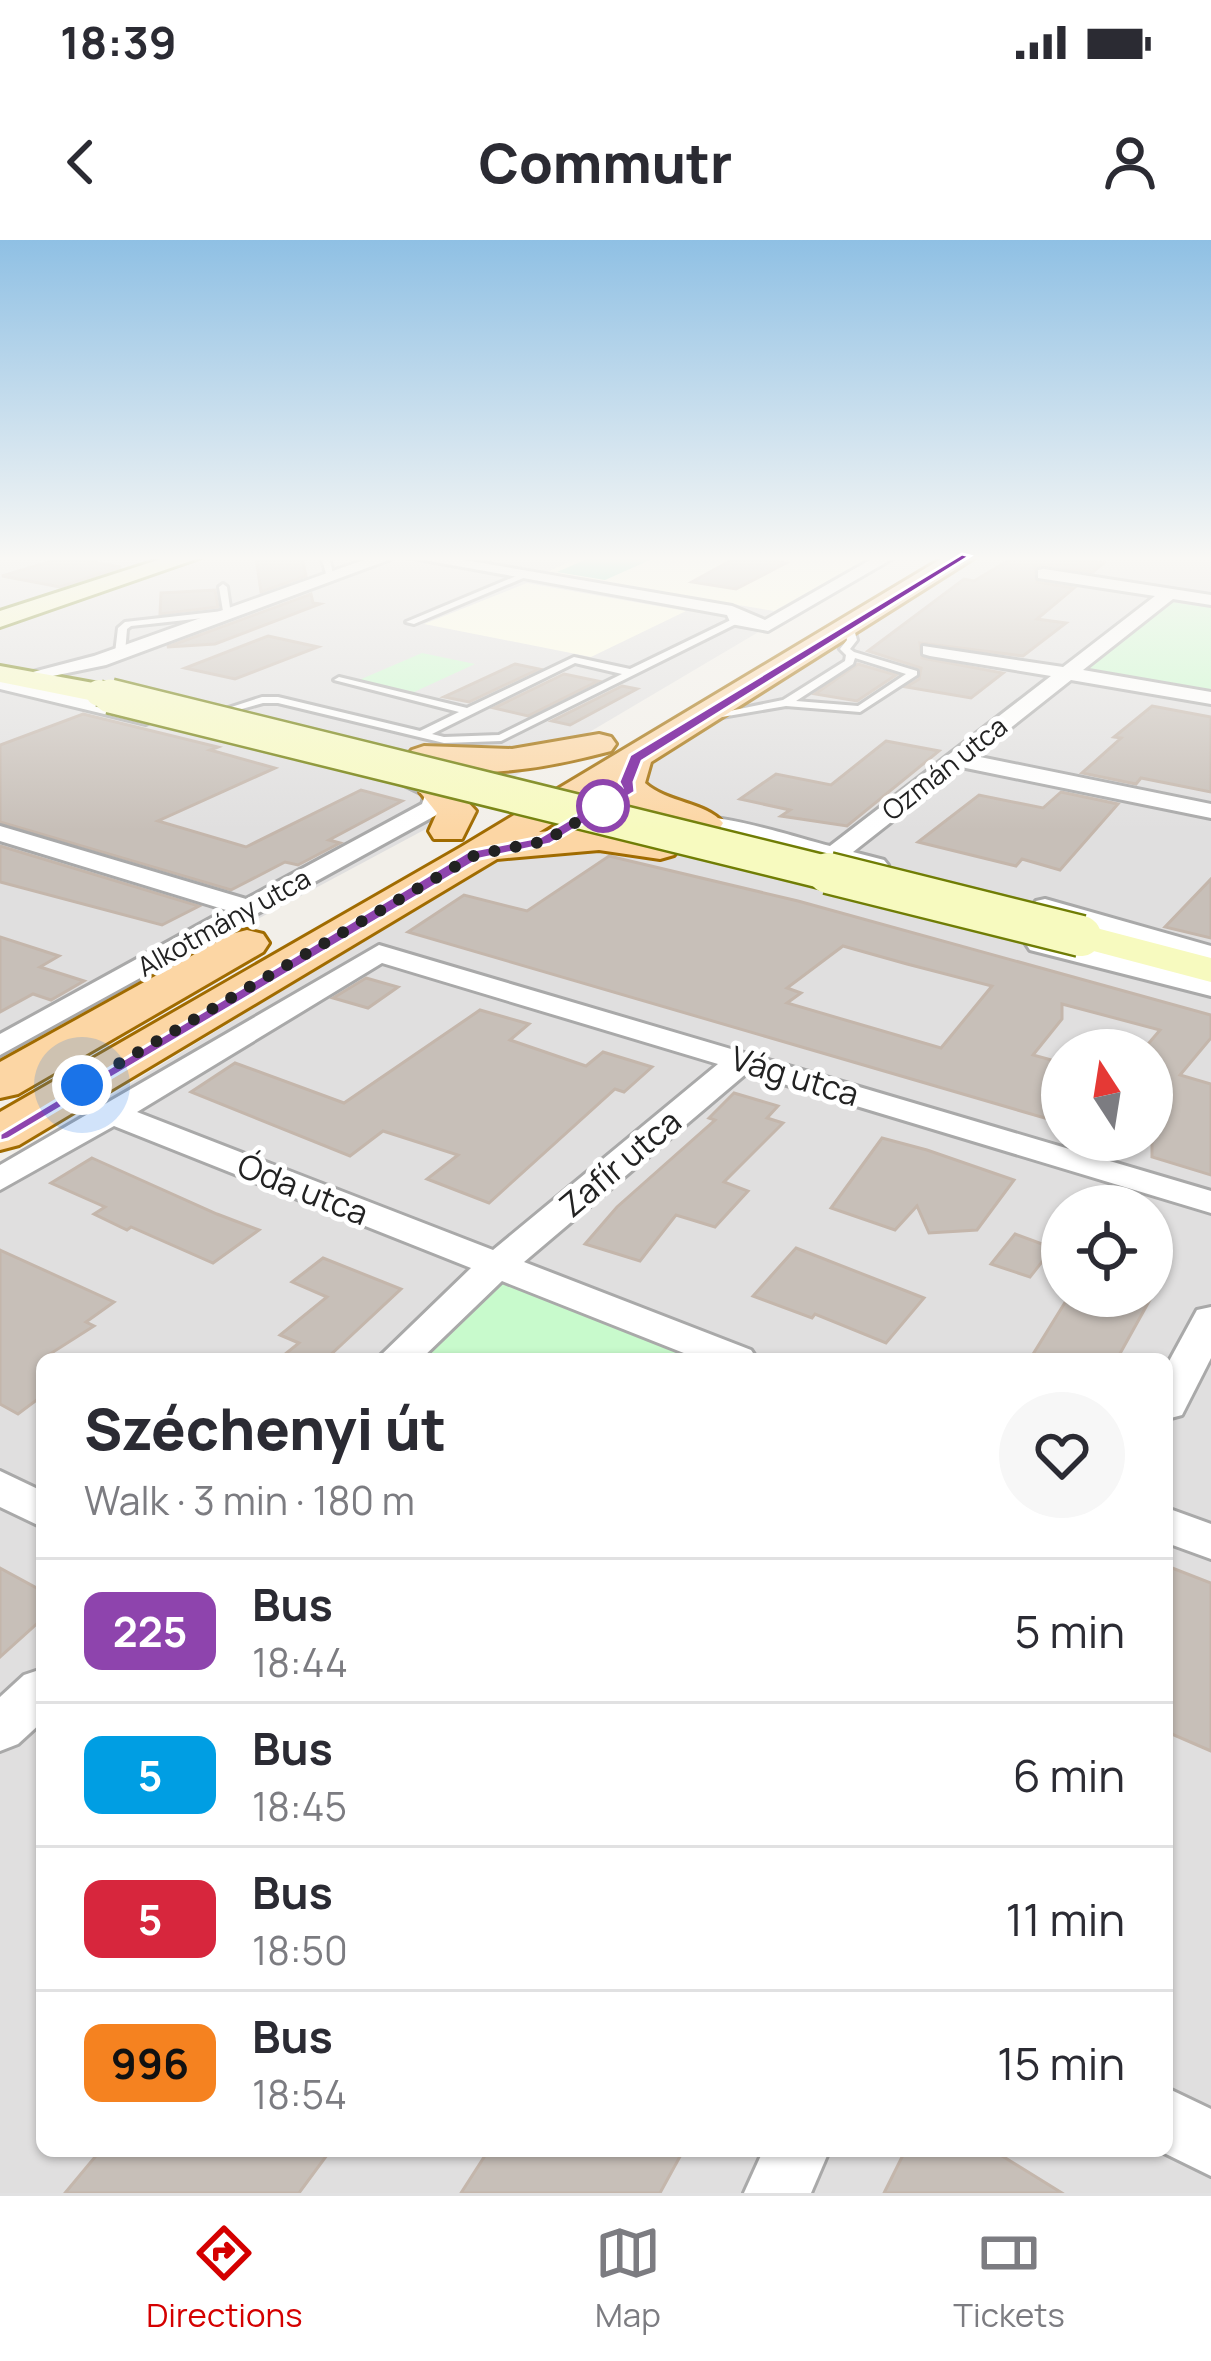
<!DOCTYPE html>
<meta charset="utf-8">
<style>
body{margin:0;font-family:Manrope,sans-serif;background:#f7f7f7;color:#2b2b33;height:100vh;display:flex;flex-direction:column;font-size:45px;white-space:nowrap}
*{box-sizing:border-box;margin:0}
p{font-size:39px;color:#7c7c81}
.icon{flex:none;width:66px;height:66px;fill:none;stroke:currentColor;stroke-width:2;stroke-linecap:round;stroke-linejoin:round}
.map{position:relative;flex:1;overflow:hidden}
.drawer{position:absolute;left:36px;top:1113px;width:1137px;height:804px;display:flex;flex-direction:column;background:#fff;border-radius:18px;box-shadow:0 3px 9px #0004}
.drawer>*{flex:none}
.badge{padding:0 24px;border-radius:18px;font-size:42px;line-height:78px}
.needle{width:78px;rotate:348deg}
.controls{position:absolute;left:1041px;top:789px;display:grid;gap:24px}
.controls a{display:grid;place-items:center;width:132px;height:132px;border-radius:50%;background:#fff;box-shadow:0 3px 9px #0004;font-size:60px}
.you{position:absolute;width:60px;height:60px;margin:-30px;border:9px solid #fff;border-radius:50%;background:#1a73e8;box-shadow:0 0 0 18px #1a73e833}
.map>.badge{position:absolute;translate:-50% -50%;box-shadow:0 0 0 6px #fff}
.round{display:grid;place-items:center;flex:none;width:126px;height:126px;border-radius:63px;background:#f7f7f7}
.head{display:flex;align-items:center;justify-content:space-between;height:204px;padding:0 48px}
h1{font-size:57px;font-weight:800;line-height:90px}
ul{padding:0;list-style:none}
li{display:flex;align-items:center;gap:36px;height:144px;padding:0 48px;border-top:3px solid #e1e1e2}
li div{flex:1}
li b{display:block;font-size:45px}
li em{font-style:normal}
li .badge{min-width:132px;font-weight:700;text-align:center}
.status{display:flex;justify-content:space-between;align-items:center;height:84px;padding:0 60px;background:#fff;direction:ltr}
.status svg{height:33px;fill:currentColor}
header{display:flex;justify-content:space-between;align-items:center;height:156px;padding:0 48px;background:#fff;font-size:54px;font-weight:800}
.tabs{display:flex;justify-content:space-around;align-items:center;height:168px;border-top:3px solid #e1e1e2;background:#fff;font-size:33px;color:#7c7c81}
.tabs a{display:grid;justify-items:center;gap:6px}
.tabs .current{color:#d40000}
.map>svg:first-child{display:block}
.residential{fill:#e0dfdf;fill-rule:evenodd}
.education{fill:#ffffe5}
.park{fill:#c8facc}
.pitch{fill:#88e0be}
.building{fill:#c7bfb8;stroke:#c4b6ab;stroke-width:3;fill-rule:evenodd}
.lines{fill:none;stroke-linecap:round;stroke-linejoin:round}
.lane-casing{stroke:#a9a9a9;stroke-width:6}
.street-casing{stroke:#a9a9a9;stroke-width:6}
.secondary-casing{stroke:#707d05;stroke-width:6}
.primary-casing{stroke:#a06b00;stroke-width:6}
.lane{fill:#fff;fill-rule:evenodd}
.street{fill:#fff;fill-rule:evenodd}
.secondary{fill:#f7fabf;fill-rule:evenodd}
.primary{fill:#fcd6a4;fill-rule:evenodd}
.secondary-bridge-far2-casing{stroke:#707d05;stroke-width:28;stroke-linecap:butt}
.secondary-bridge-far1-casing{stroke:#707d05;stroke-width:38;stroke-linecap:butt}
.secondary-bridge-casing{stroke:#707d05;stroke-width:45;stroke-linecap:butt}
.secondary-bridge-far2{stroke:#f7fabf;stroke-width:26}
.secondary-bridge-far1{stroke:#f7fabf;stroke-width:33}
.secondary-bridge{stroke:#f7fabf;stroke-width:40}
.line{fill:#8e44ad;stroke:#fff;stroke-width:3}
.walk{stroke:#222;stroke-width:12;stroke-dasharray:0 21.6}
.stop-dot{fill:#fff;stroke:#8e44ad;stroke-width:6}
.labels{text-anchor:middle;stroke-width:10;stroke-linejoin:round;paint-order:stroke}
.far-street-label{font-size:27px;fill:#222;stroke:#fff}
.street-label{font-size:33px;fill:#222;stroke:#fff}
</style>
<div class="status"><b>18:39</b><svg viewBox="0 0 49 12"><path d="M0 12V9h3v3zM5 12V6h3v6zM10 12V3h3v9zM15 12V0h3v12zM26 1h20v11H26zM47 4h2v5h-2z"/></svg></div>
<header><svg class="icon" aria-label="back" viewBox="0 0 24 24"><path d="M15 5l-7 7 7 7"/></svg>Commutr<svg class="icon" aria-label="person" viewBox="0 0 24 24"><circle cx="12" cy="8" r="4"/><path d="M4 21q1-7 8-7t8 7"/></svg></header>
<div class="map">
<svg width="1211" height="1953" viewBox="0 0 1211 1953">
<rect width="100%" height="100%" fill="#f2efe9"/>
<!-- residential -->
<g class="residential">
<path d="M 0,316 L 887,316 L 424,590 L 0,817 Z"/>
<path d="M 980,316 L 1211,316 L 1211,1953 L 0,1953 L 0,923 L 626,541 ZM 1062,810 L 1152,810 L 1152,900 L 1062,900 ZM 1062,966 L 1152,966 L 1152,1056 L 1062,1056 ZM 42,1119 L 1167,1119 L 1167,1911 L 42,1911 Z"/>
</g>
<!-- education -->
<g class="education">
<path d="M 582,316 L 872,316 L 774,371 L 545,333 Z"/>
<path d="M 527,343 L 600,356 L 686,371 L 591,417 L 424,384 Z"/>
</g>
<!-- park -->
<g class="park">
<path d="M 1172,362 L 1211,368 L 1211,454 L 1084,432 Z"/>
<path d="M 422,413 L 475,424 L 414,452 L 359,440 Z"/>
<path d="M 499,1039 L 708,1119 L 411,1119 Z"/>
</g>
<!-- pitch -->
<path class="pitch" d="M 594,316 L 659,316 L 605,340 L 557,332 Z"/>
<!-- building -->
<g class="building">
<path d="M 302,316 L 306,336 L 261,352 L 256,318 Z"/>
<path d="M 1016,316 L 1104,323 L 1093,332 L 1035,327 L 1037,342 L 1074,348 L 1037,379 L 1066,383 L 1023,416 L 920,403 L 922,418 L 1003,433 L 971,458 L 906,447 L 919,439 L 921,428 L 868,411 L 964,339 L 974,341 Z"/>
<path d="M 65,317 L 121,327 L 60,347 L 2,336 Z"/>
<path d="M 737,317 L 786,323 L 736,349 L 692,342 Z"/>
<path d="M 215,350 L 218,367 L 160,374 L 161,353 Z"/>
<path d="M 311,354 L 313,363 L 320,364 L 215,404 L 167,407 Z"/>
<path d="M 268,396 L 318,407 L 235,439 L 185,428 Z"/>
<path d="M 515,424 L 539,429 L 469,462 L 444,457 Z"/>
<path d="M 858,424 L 896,435 L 857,461 L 815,454 Z"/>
<path d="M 564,434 L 598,441 L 528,476 L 494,468 Z"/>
<path d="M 622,446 L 637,449 L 570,485 L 552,481 Z"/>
<path d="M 1152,466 L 1211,477 L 1211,552 L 1141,538 L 1136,544 L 1082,533 L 1121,498 L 1114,497 Z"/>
<path d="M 83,474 L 218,507 L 210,510 L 275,528 L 158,581 L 246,607 L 361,550 L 402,561 L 329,600 L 340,603 L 298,625 L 285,622 L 231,650 L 0,582 L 0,505 Z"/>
<path d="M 886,501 L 939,511 L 847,586 L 781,576 L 790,570 L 740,559 L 776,534 L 831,545 Z"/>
<path d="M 1061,552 L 1118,564 L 1060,630 L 1022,619 L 1016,626 L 918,602 L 979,555 L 1043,568 Z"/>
<path d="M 0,606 L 199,666 L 162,685 L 0,642 Z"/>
<path d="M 609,616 L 798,661 L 1211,775 L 1211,798 L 1180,835 L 1211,844 L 1211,935 L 1152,917 L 1152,810 L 1143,810 L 1160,790 L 1062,764 L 1062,779 L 1033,815 L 1062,823 L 1062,883 L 408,692 L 464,655 L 527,671 ZM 843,706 L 907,724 L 992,746 L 941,808 L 787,763 L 801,753 L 787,748 Z"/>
<path d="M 1211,639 L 1211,698 L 1165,687 Z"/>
<path d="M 0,697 L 59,716 L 40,727 L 84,741 L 51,760 L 33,754 L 0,772 Z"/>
<path d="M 366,738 L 398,747 L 368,768 L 333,758 Z"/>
<path d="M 480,770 L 529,784 L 510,800 L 586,826 L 603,812 L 652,827 L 624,852 L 615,849 L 489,963 L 427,939 L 458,915 L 383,891 L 350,916 L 191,852 L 235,823 L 344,863 Z"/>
<path d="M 734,853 L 778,866 L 767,878 L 783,883 L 724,942 L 748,951 L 715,987 L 676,975 L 640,1021 L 585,1004 L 617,967 L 715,880 L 709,878 Z"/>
<path d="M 882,898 L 927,910 L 1014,940 L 977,990 L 929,993 L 917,966 L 895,990 L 831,968 Z"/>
<path d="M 92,918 L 217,974 L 259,990 L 213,1023 L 131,987 L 127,990 L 94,974 L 105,967 L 51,943 Z"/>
<path d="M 1015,994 L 1053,1008 L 1030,1037 L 991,1024 Z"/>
<path d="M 796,1008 L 924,1058 L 886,1103 L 815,1074 L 812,1078 L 753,1056 Z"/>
<path d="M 0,1010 L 114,1062 L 86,1082 L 94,1086 L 42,1119 L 42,1156 L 18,1174 L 0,1164 Z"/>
<path d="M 323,1018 L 401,1049 L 326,1119 L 279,1119 L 299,1103 L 280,1095 L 327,1057 L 292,1042 Z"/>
<path d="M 1069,1056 L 1152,1056 L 1117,1119 L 1030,1119 Z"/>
<path d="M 1167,1326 L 1211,1343 L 1211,1511 L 1167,1492 Z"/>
<path d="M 0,1328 L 42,1351 L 42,1379 L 0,1417 Z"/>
<path d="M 100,1911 L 330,1911 L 299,1953 L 65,1953 Z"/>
<path d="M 488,1911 L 683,1911 L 660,1953 L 461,1953 Z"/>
<path d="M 905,1911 L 994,1911 L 1062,1953 L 884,1953 Z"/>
</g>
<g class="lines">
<!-- lane casing -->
<g class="lane-casing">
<g id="lane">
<path d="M 321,316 L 329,316 L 334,339 L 327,337 Z"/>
<path d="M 521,334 L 528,336 L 414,384 L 406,382 Z"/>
<path d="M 223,344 L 227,347 L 231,375 L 131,386 L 127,389 L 125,413 L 120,416 L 115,413 L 118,388 L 125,382 L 223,371 L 219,347 Z"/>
<path d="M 737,377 L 740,382 L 501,501 L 444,503 L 278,463 L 263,463 L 224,474 L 219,471 L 262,457 L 278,457 L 420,491 L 459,472 L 334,440 L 339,437 L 467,468 L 574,417 L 630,429 ZM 575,423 L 622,434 L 499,495 L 444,497 L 432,494 Z"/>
<path d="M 849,386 L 854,389 L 857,400 L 850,409 L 854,412 L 917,431 L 917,435 L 860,472 L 786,466 L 710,479 L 705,476 L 783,460 L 845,421 L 846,415 L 840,409 L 847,400 L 844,389 ZM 855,418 L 906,434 L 858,466 L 796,461 L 853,424 Z"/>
<path d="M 630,546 L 634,547 L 634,551 L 549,604 L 539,601 Z"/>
</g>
</g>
<!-- street casing -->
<g class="street-casing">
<g id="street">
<path d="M 375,316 L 399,316 L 106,425 L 43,438 L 33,432 L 94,416 Z"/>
<path d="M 402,316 L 441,316 L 732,366 L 765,380 L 877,316 L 897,316 L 768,391 L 731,384 L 727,375 Z"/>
<path d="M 1044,329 L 1211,355 L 1211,365 L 1173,359 L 1083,430 L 1211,452 L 1211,464 L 1071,440 L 975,516 L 1211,564 L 1211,578 L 961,527 L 853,612 L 884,620 L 888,625 L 875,633 L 704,590 L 671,591 L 659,584 C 687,560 793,597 830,606 L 1051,436 L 930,416 L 923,414 L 923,406 L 1063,427 L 1155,356 L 1038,338 L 1038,330 Z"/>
<path d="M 0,437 L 153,474 L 156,478 L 146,484 L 0,449 Z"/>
<path d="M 409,535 L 446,547 L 450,552 L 440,573 L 0,815 L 0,794 L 226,670 L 0,601 L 0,586 L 246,659 L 422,564 L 425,555 L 398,542 Z"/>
<path d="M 1045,659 L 1211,706 L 1211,723 L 1036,673 L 1032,667 L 1036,661 Z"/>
<path d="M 1040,696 L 1211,738 L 1211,756 L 1030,710 L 1026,704 Z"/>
<path d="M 379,705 L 1211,951 L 1211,973 L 747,833 L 524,1022 L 751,1110 L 757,1119 L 699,1119 L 502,1041 L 421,1119 L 377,1119 L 471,1028 L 114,886 L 0,950 L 0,925 ZM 382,723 L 718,824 L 493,1010 L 137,872 Z"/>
<path d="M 1211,1067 L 1211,1118 L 1182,1175 L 1167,1179 L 1167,1125 L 1197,1070 Z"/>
<path d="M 0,1231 L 42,1251 L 42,1287 L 0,1267 Z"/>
<path d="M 1167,1268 L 1211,1284 L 1211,1319 L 1167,1303 Z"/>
<path d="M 42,1429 L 42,1482 L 18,1504 L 0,1511 L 0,1457 L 24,1435 Z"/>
<path d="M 1167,1848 L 1211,1869 L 1211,1936 L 1160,1911 L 1167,1911 Z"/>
<path d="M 763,1911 L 829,1911 L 811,1953 L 744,1953 Z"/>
</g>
</g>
<!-- secondary casing -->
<g class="secondary-casing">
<g id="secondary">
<path d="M 170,316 L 205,316 L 0,387 L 0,371 Z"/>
<path d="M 0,426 L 99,444 L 113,453 L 99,462 L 0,442 Z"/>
<path d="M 1081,684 L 1211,718 L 1211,742 L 1067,704 L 1061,696 L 1067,688 Z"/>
</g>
</g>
<!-- primary casing -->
<g class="primary-casing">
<g id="primary">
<path d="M 946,316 L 977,316 L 651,522 L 645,543 C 667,563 706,562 723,583 L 718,591 C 682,600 632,577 612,547 L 539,592 C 586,588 628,587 674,599 L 680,607 L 674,615 L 660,619 L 599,610 L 497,619 L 19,905 L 0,910 L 0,872 L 461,607 Z"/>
<path d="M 599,494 L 611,497 L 616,504 L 611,511 C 546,528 478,541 412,524 L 406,517 L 412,510 L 424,506 L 512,509 Z"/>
<path d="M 438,541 L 451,544 L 476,571 L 462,599 L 434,599 L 429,591 L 437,573 L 420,552 L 425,544 Z"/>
<path d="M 247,690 L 263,694 L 269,703 L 263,712 L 18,854 L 0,858 L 0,822 L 231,694 Z"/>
</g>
</g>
<!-- lane -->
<use href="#lane" class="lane"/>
<!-- street -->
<use href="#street" class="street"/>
<!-- secondary -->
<use href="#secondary" class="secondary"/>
<!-- primary -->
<use href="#primary" class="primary"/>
<!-- secondary-bridge-far2 casing -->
<g class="secondary-bridge-far2-casing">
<path id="secondary-bridge-far2" d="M 99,453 L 122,459"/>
</g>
<!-- secondary-bridge-far1 casing -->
<g class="secondary-bridge-far1-casing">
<path id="secondary-bridge-far1" d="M 110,456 L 840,636"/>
</g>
<!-- secondary-bridge casing -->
<g class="secondary-bridge-casing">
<path id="secondary-bridge" d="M 828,633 L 1081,696"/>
</g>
<!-- secondary-bridge-far2 -->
<use href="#secondary-bridge-far2" class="secondary-bridge-far2"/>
<!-- secondary-bridge-far1 -->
<use href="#secondary-bridge-far1" class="secondary-bridge-far1"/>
<!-- secondary-bridge -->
<use href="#secondary-bridge" class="secondary-bridge"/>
</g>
<!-- sky -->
<linearGradient id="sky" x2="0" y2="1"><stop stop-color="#8fc0e4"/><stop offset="0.54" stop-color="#f9f8f5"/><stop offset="1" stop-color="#f9f8f5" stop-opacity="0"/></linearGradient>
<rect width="1211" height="590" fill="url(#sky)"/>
<!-- line -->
<path class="line" d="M 962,314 L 970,316 L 642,521 L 634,542 L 635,552 L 550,604 L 480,619 L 8,899 L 0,901 L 0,894 L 469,611 L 540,597 L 622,548 L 619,542 L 630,515 Z"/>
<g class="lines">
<!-- walk -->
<path class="walk" d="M 82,845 L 475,615 L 545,601 L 603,566"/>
</g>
<!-- markers -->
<circle class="stop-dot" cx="603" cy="566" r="24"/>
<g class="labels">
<!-- far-street labels -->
<g class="far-street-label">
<text transform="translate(945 529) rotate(-38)" y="9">Ozmán utca</text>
<text transform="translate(224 683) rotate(-29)" y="9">Alkotmány utca</text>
</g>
<!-- street labels -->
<g class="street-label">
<text transform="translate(795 836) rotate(17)" y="12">Vág utca</text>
<text transform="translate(620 923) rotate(-40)" y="12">Zafír utca</text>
<text transform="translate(303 949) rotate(22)" y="12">Óda utca</text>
</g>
</g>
</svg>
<div class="controls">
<a><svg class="needle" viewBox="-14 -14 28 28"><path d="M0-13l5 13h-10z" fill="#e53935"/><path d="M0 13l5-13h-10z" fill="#7c7c81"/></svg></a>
<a><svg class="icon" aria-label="locate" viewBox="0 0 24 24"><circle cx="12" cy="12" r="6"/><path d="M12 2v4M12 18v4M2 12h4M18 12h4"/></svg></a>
</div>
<div class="you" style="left:82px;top:845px"></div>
<section class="drawer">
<div class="head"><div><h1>Széchenyi út</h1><p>Walk · 3 min · 180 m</p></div><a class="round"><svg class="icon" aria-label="heart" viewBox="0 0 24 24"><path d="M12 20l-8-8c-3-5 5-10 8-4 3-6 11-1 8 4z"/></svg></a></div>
<ul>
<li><span class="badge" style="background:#8e44ad;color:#fff">225</span><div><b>Bus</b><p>18:44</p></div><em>5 min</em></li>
<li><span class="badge" style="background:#009ee3;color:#fff">5</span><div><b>Bus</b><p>18:45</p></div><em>6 min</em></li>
<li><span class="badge" style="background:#d7263d;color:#fff">5</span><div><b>Bus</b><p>18:50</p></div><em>11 min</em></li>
<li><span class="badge" style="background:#f58220;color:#111">996</span><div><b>Bus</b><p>18:54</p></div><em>15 min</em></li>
</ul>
</section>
</div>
<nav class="tabs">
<a class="current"><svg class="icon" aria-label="directions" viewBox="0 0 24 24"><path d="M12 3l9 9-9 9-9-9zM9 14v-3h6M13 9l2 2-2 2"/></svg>Directions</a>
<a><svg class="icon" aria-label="map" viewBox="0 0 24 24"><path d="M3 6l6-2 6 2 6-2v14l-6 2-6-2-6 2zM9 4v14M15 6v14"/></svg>Map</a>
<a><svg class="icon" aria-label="tickets" viewBox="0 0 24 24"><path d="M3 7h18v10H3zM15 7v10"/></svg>Tickets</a>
</nav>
